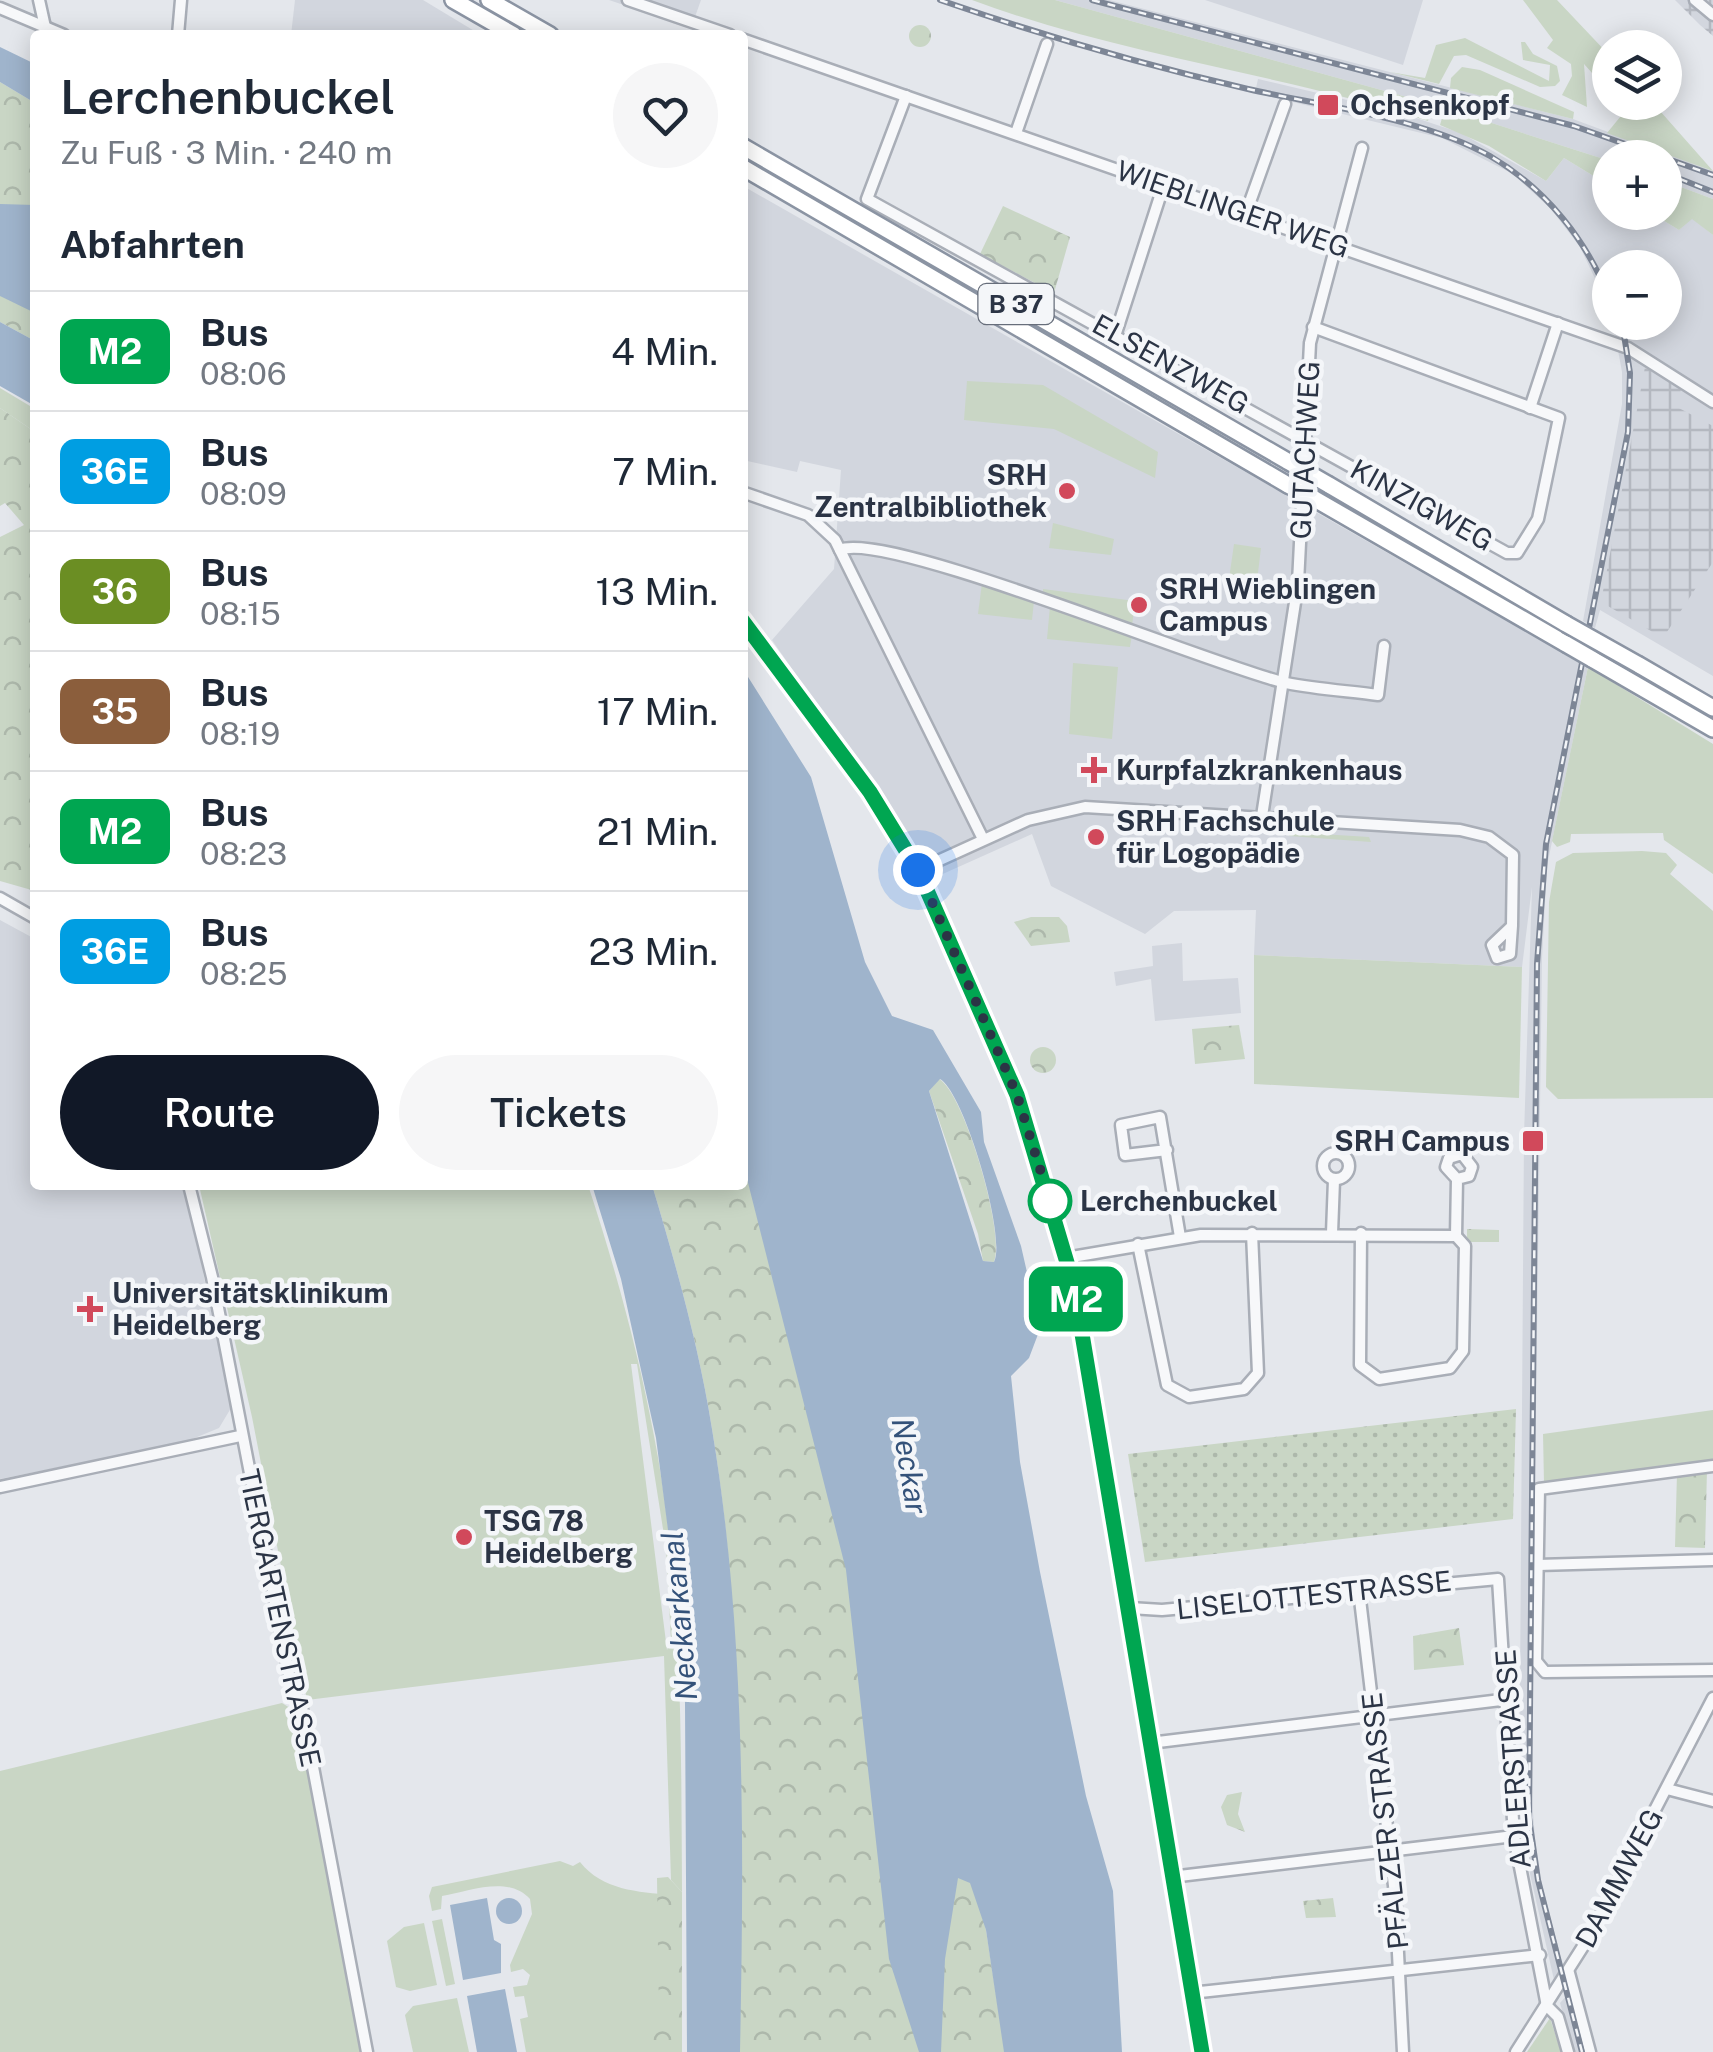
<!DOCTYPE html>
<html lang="de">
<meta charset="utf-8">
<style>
body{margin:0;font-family:"Public Sans",sans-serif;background:#f6f6f7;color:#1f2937;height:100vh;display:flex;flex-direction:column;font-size:38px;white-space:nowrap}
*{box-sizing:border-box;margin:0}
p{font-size:32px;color:#747a83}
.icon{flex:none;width:55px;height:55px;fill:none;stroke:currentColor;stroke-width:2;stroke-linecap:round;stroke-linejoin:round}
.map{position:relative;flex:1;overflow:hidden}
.sheet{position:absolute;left:30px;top:30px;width:718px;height:1160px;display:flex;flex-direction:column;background:#fff;border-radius:10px;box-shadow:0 5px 25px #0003}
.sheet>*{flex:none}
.badge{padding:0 20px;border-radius:15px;font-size:35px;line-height:65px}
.tools{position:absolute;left:1592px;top:30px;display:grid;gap:20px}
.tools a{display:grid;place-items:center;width:90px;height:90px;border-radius:50%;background:#fff;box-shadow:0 5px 25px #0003;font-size:50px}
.you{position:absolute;width:50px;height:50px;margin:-25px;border:8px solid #fff;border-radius:50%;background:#1a73e8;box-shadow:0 0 0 15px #1a73e833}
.map>.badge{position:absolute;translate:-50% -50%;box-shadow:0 0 0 5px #fff}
h2{padding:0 30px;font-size:38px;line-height:90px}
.round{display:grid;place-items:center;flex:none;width:105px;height:105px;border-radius:52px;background:#f6f6f7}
.summary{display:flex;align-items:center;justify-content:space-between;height:170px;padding:0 30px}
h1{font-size:48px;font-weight:600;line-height:75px}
.cta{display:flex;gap:20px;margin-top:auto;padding:20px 30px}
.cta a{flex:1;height:115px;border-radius:60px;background:#111827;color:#fff;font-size:40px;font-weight:600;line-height:115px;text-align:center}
.cta a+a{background:#f6f6f7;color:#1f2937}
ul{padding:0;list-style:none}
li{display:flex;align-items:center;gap:30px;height:120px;padding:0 30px;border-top:2px solid #e0e1e3}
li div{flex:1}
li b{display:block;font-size:38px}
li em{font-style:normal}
li .badge{min-width:110px;font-weight:700;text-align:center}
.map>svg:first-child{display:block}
.built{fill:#d2d6de}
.industrial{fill:url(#industrial-grid)}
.grass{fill:#c9d6c5;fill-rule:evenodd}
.forest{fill:url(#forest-crowns)}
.garden{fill:url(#garden-dots)}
.water{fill:#9fb4cc;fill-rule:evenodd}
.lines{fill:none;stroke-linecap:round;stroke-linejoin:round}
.minor-casing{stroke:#a9aeb7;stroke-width:15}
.highway-casing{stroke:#8b94a3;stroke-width:20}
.minor{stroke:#f7f8fa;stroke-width:10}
.highway{stroke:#fff;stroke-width:15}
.rail-casing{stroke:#7d8696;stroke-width:6}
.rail{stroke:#f4f6f9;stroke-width:2.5;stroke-dasharray:8;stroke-linecap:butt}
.highway-bridge-casing{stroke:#8b94a3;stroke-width:20;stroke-linecap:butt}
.highway-bridge{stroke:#fff;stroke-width:15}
.line-casing{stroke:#fff;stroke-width:22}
.line{stroke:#00a651;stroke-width:15}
.walk{stroke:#2b3445;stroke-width:10;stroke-dasharray:0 18}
.poi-dot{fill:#d1495b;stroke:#f4f6f9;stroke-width:4}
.stop-dot{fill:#fff;stroke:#00a651;stroke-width:5}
.labels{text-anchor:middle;stroke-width:9;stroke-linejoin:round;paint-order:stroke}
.shield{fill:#f4f6f9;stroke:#676e7b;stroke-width:2.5}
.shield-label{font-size:25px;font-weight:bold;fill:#2b3445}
.poi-label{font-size:28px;font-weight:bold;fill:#2b3445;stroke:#f4f6f9;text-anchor:start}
.street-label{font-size:28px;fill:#2b3445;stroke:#f4f6f9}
.stop-label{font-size:28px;font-weight:bold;fill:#2b3445;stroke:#f4f6f9;text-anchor:start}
.water-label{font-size:30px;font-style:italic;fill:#34527a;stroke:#f4f6f9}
</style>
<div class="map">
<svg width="1713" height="2052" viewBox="0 0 1713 2052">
<defs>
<pattern id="industrial-grid" width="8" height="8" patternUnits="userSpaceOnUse" patternTransform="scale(2.5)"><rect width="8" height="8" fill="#d2d6de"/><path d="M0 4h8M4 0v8" fill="none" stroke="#b4b8c0"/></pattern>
<pattern id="forest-crowns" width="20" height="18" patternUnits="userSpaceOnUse" patternTransform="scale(2.5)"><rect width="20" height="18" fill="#c9d6c5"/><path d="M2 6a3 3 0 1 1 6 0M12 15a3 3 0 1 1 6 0" fill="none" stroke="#adb8ab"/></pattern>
<pattern id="garden-dots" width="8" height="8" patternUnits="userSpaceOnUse" patternTransform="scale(2.5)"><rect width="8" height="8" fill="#c9d6c5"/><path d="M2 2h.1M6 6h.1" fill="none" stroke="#adb8ab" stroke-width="1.8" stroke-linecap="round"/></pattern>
</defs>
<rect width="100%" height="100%" fill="#e4e7ec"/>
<!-- built -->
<g class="built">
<path d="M 295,0 L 423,0 L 481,35 L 291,35 Z"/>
<path d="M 609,0 L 701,0 L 691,28 Z"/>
<path d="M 1055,0 L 1109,0 L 1573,119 L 1713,171 L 1713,199 L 1665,181 L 1665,158 L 1610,161 L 1432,104 Z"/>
<path d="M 1205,0 L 1423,0 L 1403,65 Z"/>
<path d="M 1258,79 L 1398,112 L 1461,133 L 1546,181 L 1564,158 L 1610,186 L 1610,212 L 1651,213 L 1679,230 L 1692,218 L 1713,235 L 1713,676 L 1600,610 L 1595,628 L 1583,621 L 1622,404 L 1622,372 L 1613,323 L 1665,322 L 1665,268 L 1610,268 L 1610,310 L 1580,247 L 1551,209 L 1513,174 L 1442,138 L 1255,93 Z"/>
<path d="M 743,186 L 1588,667 L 1547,866 L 1542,958 L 1531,1786 L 1537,1865 L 1563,1966 L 1554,1980 L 1519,1825 L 1524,1135 L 1532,887 L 1522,967 L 1254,955 L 1256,910 L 1174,911 L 1145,934 L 1051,886 L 1032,834 L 936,877 L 772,640 L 834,569 L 841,470 L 800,461 L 797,472 L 743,460 Z"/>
<path d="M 0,920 L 35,939 L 35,1185 L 181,1185 L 191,1214 L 231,1408 L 219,1428 L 185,1442 L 0,1479 Z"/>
<path d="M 1182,943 L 1183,981 L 1238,978 L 1241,1013 L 1155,1021 L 1151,979 L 1116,986 L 1114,972 L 1153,966 L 1152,946 Z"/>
<path d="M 1570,1992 L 1578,2022 L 1585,2052 L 1574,2052 L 1560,2003 Z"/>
</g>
<!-- industrial -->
<g class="industrial">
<path d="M 1675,0 L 1713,0 L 1713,36 L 1700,25 Z"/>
<path d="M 1645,367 L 1681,390 L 1675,406 L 1713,426 L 1713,562 L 1663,638 L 1601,602 Z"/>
</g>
<!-- grass -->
<g class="grass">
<path d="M 972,0 L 1055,0 L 1432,104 L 1428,121 C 1278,73 1120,55 972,0 Z"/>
<path d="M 1523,0 L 1557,0 L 1610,56 L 1610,93 L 1584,64 L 1587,107 L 1562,95 L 1572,76 L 1571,64 L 1547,48 L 1553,40 Z"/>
<path d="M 1465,38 L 1549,81 L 1550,65 L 1523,60 L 1521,42 L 1525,42 L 1533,54 L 1557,66 L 1560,81 L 1555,86 L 1540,87 L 1466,55 L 1454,56 L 1439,84 L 1390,72 L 1425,78 L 1436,45 Z"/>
<path d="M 1462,67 L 1480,70 L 1574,112 L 1573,119 L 1450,88 L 1451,78 Z"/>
<path d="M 1618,103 L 1653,103 L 1713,171 L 1607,133 L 1625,111 Z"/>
<path d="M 1445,108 L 1610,161 L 1610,186 L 1564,158 L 1546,181 L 1489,146 L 1440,125 Z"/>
<path d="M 1665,181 L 1713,199 L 1713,235 L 1692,219 L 1679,230 L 1651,213 L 1665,212 Z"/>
<path d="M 967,381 L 1043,385 L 1158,452 L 1155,478 L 1054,429 L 964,420 Z"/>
<path d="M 0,388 L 35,409 L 35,432 L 0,408 Z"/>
<path d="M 1053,523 L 1114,539 L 1111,555 L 1049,548 Z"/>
<path d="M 1234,544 L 1261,548 L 1256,589 L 1228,586 Z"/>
<path d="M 982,583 L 1034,601 L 1032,620 L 978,614 Z"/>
<path d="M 1043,589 L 1135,601 L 1132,626 L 1043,597 Z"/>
<path d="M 1050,606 L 1132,634 L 1130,647 L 1047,639 Z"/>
<path d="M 1073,663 L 1118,667 L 1112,739 L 1069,734 Z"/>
<path d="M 1588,667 L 1713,744 L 1713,874 L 1664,840 L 1663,833 L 1571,834 L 1570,842 L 1557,847 L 1552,841 Z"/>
<path d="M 1289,832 L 1369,837 L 1371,842 L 1289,836 Z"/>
<path d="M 1642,851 L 1666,853 L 1677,865 L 1670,874 L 1713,911 L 1713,1098 L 1558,1099 L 1546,1087 L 1549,902 L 1556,862 L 1573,853 Z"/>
<path d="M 1254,955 L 1522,967 L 1519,1098 L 1254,1084 Z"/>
<path d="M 199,1185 L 588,1185 C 615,1267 638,1351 654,1436 C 683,1585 681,1741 682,1892 L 671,1880 L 664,1656 L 307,1700 L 252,1417 ZM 631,1364 L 637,1364 L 666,1548 L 671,1641 L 667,1650 Z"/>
<path d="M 1713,1410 L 1713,1460 L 1544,1483 L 1543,1434 Z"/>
<path d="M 282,1703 L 298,1713 L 360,2052 L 0,2052 L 0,1771 Z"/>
<path d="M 560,1861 L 573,1866 L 580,1862 C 602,1890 638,1892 671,1895 L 672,2052 L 526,2052 L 520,2019 L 528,2017 L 524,1996 L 515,1997 L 513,1987 L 527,1985 L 530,1975 L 523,1969 L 511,1972 L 510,1965 L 532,1914 L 530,1899 C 508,1875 470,1891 442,1896 L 441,1909 L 432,1911 L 429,1896 L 432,1887 Z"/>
<path d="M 442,1919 L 455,1984 L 446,1986 L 432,1921 Z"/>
<path d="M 424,1923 L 437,1985 L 410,1991 L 396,1987 L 387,1941 L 404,1927 Z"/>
<path d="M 457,1998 L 469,2052 L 413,2052 L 405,2015 L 413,2006 Z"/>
<path d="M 1550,2018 L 1561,2052 L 1527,2052 Z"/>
</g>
<!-- forest -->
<g class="forest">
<circle cx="920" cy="36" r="11"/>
<path d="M 0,82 L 35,103 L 35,341 L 0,322 Z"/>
<path d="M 1003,206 L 1070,237 L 1054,293 L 980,254 Z"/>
<path d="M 0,408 L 35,432 L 35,891 L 0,881 L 0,537 L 24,525 L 5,503 L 0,506 Z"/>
<path d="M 743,892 L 986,1930 L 1005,2052 L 740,2052 C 739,1845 746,1634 712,1429 C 699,1347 676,1265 652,1185 L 742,1185 Z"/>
<path d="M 1031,917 L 1059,917 L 1067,926 L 1070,942 L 1031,946 L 1014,922 Z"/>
<path d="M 1239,1025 L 1245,1059 L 1195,1064 L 1192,1029 Z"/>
<circle cx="1043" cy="1060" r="13"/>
<path d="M 939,1079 C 964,1092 1006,1236 994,1262 L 983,1261 L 978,1234 L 929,1091 Z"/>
<path d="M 1467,1229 L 1499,1230 L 1499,1242 L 1467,1242 Z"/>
<path d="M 1707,1470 L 1705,1548 L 1675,1547 L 1677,1473 Z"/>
<path d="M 1459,1628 L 1464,1665 L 1414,1670 L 1413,1636 Z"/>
<path d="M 1242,1792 L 1238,1814 L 1245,1832 L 1227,1825 L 1221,1807 L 1227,1795 Z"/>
<path d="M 668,1877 L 682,1892 L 682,2052 L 649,2052 L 634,2045 L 646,2024 L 659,2021 L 657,1878 Z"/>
<path d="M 1333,1898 L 1336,1917 L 1306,1918 L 1303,1901 Z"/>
</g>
<!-- garden -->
<path class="garden" d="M 1516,1409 L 1513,1519 L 1145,1562 L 1128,1454 Z"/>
<!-- water -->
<g class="water">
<path d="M 0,47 L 35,64 L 35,103 L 0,82 Z"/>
<path d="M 0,204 L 35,205 L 35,313 L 0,296 Z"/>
<path d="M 0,322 L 35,341 L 35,406 L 0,386 Z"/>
<path d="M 743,669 L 811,777 L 865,962 L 892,1016 L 933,1030 L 981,1112 L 984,1142 L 1021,1246 L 1040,1329 L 1029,1358 L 1011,1376 L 1020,1462 L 1040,1572 L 1086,1796 L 1113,1891 L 1122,2052 L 1004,2052 L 986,1930 L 970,1883 L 958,1878 L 945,1959 L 941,2052 L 919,2052 L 889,1959 L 846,1570 L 743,1163 ZM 940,1079 C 964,1092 1007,1237 994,1262 L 983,1261 L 929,1091 Z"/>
<path d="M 592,1185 L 652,1185 C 676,1265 699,1347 712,1429 C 746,1633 744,1846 740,2052 L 687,2052 L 685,1703 L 671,1553 L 656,1438 L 621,1279 Z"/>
<path d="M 487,1898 L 494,1940 L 501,1944 L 501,1973 L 463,1980 L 450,1905 Z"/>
<circle cx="509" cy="1911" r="13"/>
<path d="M 505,1989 L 517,2052 L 477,2052 L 467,1996 Z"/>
</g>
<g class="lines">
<!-- minor casing -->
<g class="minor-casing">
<g id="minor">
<path d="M 39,0 L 45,27"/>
<path d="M 628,0 L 730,35"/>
<path d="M 1695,0 L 1713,15"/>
<path d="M 0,8 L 64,35"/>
<path d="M 178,35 L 181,0"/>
<path d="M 742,39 L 1628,348 L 1713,402"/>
<path d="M 906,96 L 867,199 L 1507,553 L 1517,553 L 1538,519 L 1559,418 L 1313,327"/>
<path d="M 1016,133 L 1047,44"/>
<path d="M 1246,213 L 1285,104"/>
<path d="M 1116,333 L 1164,184"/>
<path d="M 1530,408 L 1558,323"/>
<path d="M 742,492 L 808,515 L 835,540 L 983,839"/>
<path d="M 840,550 C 885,529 1215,667 1286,683 C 1316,689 1348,691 1378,695 L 1384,646"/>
<path d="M 742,620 L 869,792 L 918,870 L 1017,1095 L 1074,1286 L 1202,2052"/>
<path d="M 1262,816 L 1298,583 L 1310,343 L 1362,148"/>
<path d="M 918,870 L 1028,820 L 1085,807 L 1460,830 L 1489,837 L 1513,855 L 1512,926 L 1492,945 L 1497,958 L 1510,954 L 1512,926"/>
<path d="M 0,898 L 35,918"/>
<path d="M 1167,1150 L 1125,1155 L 1121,1125 L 1160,1117 L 1180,1237"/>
<circle cx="1336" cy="1166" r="13"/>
<path d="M 189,1185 L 212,1277 L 292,1690 L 302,1709 L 367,2052"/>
<path d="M 1332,1233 L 1334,1180"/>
<path d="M 1361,1233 L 1360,1365 L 1379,1379 L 1450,1368 L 1463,1351 L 1465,1246 L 1456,1236"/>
<path d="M 1456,1236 L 1457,1179 L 1446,1167 L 1449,1158 L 1462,1154 L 1472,1167 L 1469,1176 L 1457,1179"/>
<path d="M 1138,1244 L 1167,1385 L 1189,1397 L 1244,1389 L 1258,1373 L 1252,1233"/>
<path d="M 1066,1258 L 1201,1235 L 1456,1236"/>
<path d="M 1713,1466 L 1539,1489 L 1536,1661 L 1545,1672 L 1713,1670"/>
<path d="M 0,1487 L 240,1436"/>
<path d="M 1538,1565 L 1713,1560"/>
<path d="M 1359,1591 L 1395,1894 L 1403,2052"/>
<path d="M 1130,1608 L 1162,1610 L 1498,1579 L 1514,1836 L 1547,2006 L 1558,2017 L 1568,2052"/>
<path d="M 1150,1743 L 1509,1699"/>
<path d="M 1667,1789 L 1713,1801"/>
<path d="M 1171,1877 L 1514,1836"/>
<path d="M 1569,1973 L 1590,2052"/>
<path d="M 1191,1993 L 1540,1955"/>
<path d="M 1516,2052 L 1589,1937 L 1713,1698"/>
</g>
</g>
<!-- highway casing -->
<g class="highway-casing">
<g id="highway">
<path d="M 453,0 L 514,35"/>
<path d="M 489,0 L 550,35"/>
<path d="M 742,146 L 1289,462"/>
<path d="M 742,167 L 1288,485"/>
<path d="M 1329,485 L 1566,624"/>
<path d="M 1313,498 L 1566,644"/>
<path d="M 1592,659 L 1713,729"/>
<path d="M 1639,665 L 1713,708"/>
</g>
</g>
<!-- minor -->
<use href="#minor" class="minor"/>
<!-- highway -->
<use href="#highway" class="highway"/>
<!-- rail casing -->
<g class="rail-casing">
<g id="rail">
<path d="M 940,0 C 1041,35 1144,65 1248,89 C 1323,106 1423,118 1490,156 C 1546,189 1587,240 1610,300"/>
<path d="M 1092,0 L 1574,126 L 1713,175"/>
<path d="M 1665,173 L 1713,192"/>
<path d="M 1582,2052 L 1538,1880 L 1529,1818 L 1537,964 L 1546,844 L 1628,432 L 1630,373 L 1622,322"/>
</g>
</g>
<!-- rail -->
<use href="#rail" class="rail"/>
<!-- highway-bridge casing -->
<g class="highway-bridge-casing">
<g id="highway-bridge">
<path d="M 1289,462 L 1329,485"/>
<path d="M 1288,485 L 1313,498"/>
<path d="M 1566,624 L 1639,665"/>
<path d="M 1566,644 L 1592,659"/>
</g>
</g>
<!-- highway-bridge -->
<use href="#highway-bridge" class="highway-bridge"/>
</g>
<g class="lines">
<!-- line casing -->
<g class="line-casing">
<path id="line" d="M 742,620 L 870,792 L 918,870 L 1017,1095 L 1074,1286 L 1202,2052"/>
</g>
<!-- line -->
<use href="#line" class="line"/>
<!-- walk -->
<path class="walk" d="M 918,870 L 1017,1095 L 1050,1201"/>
</g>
<!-- markers -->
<g class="poi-dot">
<rect x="1316" y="93" width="24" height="24" rx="5"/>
<circle cx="1067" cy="491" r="10"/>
<circle cx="1139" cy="605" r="10"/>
<path d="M1089 755h10v10h10v10h-10v10h-10v-10h-10v-10h10z"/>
<circle cx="1096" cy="837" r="10"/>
<rect x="1521" y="1129" width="24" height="24" rx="5"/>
<path d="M85 1294h10v10h10v10h-10v10h-10v-10h-10v-10h10z"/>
<circle cx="464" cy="1537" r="10"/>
</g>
<circle class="stop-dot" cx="1050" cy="1201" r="20"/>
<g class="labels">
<!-- shield labels -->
<rect class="shield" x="978.5" y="284" width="75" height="40" rx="8"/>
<g class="shield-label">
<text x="1016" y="313">B 37</text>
</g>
<!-- poi labels -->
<g class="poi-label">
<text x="1350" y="115">Ochsenkopf</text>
<text x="1047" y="485" text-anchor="end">SRH<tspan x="1047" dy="32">Zentralbibliothek</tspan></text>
<text x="1159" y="599">SRH Wieblingen<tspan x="1159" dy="32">Campus</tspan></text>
<text x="1116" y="780">Kurpfalzkrankenhaus</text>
<text x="1116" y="831">SRH Fachschule<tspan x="1116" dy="32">für Logopädie</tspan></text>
<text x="1510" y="1151" text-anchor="end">SRH Campus</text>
<text x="112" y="1303">Universitätsklinikum<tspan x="112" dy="32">Heidelberg</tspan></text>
<text x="484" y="1531">TSG 78<tspan x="484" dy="32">Heidelberg</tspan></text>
</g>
<!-- street labels -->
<g class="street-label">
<text transform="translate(1233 209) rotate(19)" y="10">WIEBLINGER WEG</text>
<text transform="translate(1171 364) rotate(29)" y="10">ELSENZWEG</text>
<text transform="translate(1305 450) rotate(-87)" y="10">GUTACHWEG</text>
<text transform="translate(1422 505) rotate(29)" y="10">KINZIGWEG</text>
<text transform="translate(1314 1595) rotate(-6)" y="10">LISELOTTESTRASSE</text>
<text transform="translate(280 1618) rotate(78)" y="10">TIERGARTENSTRASSE</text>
<text transform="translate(1513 1759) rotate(-94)" y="10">ADLERSTRASSE</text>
<text transform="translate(1385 1821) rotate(-96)" y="10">PFÄLZER STRASSE</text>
<text transform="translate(1619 1878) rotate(-62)" y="10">DAMMWEG</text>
</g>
<!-- stop labels -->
<g class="stop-label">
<text x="1080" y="1211">Lerchenbuckel</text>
</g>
<!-- water labels -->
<g class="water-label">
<text transform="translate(909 1466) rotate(81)" y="10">Neckar</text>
<text transform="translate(680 1616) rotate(-95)" y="10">Neckarkanal</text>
</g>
</g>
</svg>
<div class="tools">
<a><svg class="icon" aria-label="layers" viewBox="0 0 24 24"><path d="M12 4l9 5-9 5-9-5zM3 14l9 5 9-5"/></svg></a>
<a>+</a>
<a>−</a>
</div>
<div class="you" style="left:918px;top:870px"></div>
<b class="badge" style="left:1076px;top:1299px;background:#00a651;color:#fff">M2</b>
<section class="sheet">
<div class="summary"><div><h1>Lerchenbuckel</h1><p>Zu Fuß · 3 Min. · 240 m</p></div><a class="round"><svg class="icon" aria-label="heart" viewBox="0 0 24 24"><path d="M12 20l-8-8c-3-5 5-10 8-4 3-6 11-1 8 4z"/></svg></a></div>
<h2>Abfahrten</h2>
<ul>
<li><span class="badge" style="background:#00a651;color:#fff">M2</span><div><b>Bus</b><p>08:06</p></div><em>4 Min.</em></li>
<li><span class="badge" style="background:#009ee2;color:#fff">36E</span><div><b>Bus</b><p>08:09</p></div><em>7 Min.</em></li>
<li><span class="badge" style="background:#6b8e23;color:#fff">36</span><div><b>Bus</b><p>08:15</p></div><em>13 Min.</em></li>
<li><span class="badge" style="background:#8b5e3c;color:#fff">35</span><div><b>Bus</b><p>08:19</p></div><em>17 Min.</em></li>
<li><span class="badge" style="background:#00a651;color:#fff">M2</span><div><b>Bus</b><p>08:23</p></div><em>21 Min.</em></li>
<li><span class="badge" style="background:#009ee2;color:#fff">36E</span><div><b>Bus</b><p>08:25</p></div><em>23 Min.</em></li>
</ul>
<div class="cta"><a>Route</a><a>Tickets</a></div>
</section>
</div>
